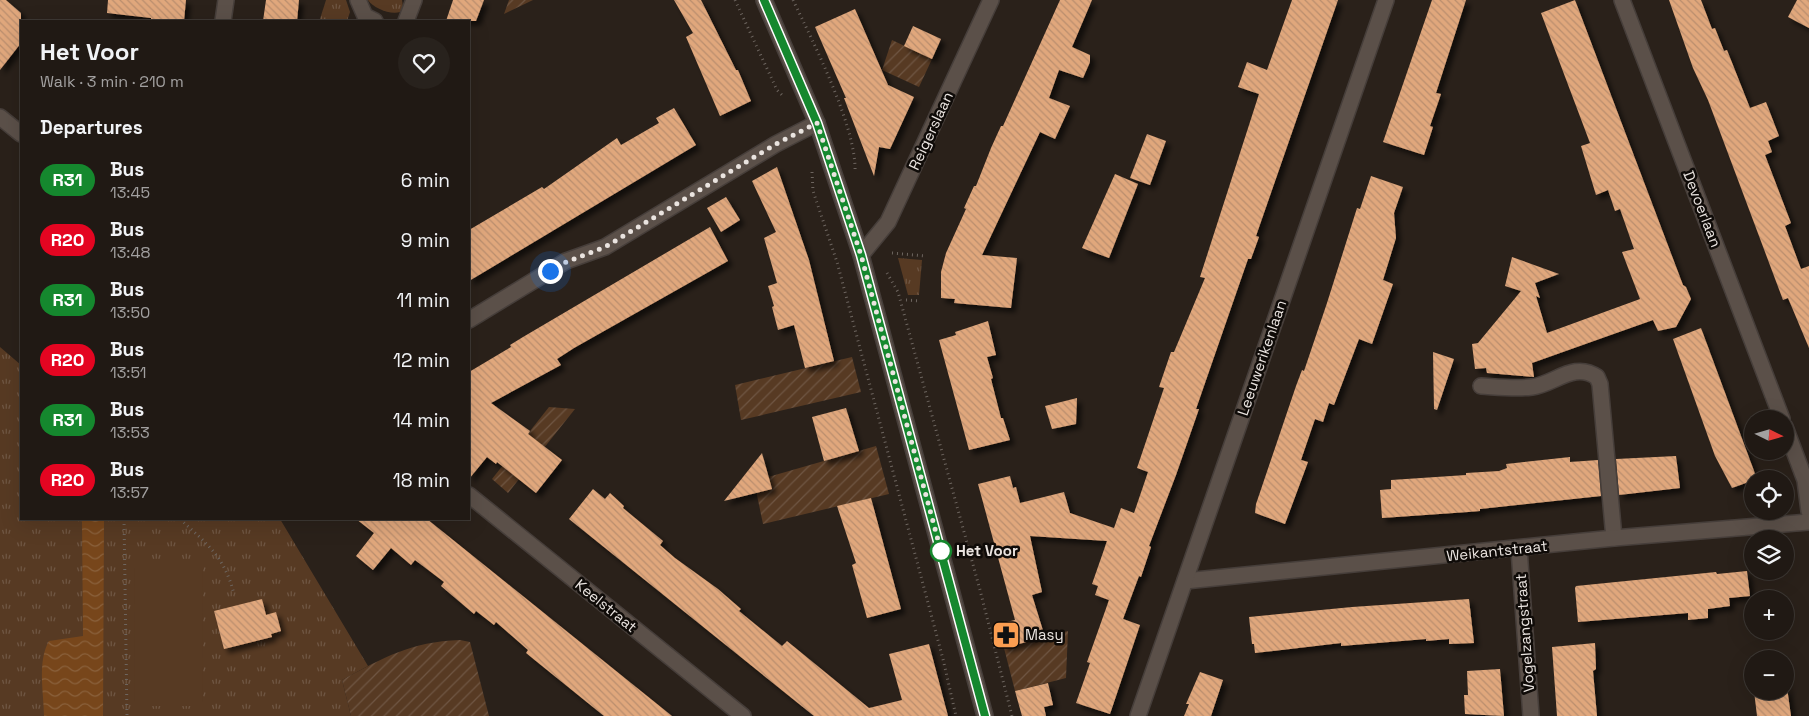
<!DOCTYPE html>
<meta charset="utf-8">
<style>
body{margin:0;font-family:"Space Grotesk",sans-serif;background:#28221d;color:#f1f3f6;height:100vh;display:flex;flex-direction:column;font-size:19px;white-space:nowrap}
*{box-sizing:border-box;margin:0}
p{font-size:16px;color:#a2a0a0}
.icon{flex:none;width:28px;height:28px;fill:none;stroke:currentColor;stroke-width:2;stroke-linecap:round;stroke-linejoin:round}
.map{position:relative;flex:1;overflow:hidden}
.drawer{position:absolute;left:20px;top:20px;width:450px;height:500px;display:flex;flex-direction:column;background:#201914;border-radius:0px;box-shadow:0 5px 20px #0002,0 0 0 1px #3d3834}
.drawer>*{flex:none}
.badge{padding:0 10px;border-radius:16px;font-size:18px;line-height:32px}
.needle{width:32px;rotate:95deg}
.controls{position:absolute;left:1744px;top:410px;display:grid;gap:10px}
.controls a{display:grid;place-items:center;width:50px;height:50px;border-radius:50%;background:#201914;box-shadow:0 5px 20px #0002,0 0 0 1px #3d3834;font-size:25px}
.you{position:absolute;width:25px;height:25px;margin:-12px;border:4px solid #fff;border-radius:50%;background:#1a73e8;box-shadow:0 0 0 8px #1a73e833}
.map>.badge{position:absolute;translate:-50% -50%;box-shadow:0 0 0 2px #fff}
h2{padding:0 20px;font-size:19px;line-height:45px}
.round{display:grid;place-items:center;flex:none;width:52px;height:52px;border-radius:26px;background:#28221d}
.headline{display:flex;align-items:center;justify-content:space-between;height:85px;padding:0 20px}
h1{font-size:24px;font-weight:700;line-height:38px}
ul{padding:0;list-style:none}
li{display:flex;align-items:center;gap:15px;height:60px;padding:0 20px}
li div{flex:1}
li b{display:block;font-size:19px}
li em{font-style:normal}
li .badge{min-width:55px;font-weight:700;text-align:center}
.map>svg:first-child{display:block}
.grass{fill:url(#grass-tufts)}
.park{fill:#573a23}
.garden{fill:url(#garden-furrows)}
.water{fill:url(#water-waves)}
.building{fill:url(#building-back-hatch);filter:url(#shadow)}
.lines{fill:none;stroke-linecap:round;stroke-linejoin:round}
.minor-casing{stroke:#463e3a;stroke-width:18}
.path{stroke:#6d655f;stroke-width:3;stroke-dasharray:1 4;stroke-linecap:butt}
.minor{stroke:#5b5049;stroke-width:15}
.line-casing{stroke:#fff;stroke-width:11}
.line{stroke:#15882e;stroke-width:8}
.walk{stroke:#eae4e0;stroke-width:5;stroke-dasharray:0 9}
.stop-dot{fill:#fff;stroke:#15882e;stroke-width:2.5}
.labels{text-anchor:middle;stroke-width:5;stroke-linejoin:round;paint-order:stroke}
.street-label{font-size:15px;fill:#eae4e0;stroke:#0f0b08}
.stop-label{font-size:15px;font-weight:bold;fill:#eae4e0;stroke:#0f0b08;text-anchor:start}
.poi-label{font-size:15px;fill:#eae4e0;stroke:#0f0b08;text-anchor:start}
</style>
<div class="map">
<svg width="1809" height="716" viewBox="0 0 1809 716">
<defs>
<pattern id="grass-tufts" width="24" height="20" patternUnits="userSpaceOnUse" patternTransform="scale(1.25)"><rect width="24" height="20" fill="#573a23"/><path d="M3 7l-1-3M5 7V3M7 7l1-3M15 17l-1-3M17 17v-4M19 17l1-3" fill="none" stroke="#6f5643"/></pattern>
<pattern id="garden-furrows" width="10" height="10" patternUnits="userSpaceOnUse" patternTransform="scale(1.25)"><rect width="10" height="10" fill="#573a23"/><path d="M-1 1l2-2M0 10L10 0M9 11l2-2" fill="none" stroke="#6f5643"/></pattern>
<pattern id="water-waves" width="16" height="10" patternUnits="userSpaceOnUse" patternTransform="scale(1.25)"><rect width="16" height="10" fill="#77461b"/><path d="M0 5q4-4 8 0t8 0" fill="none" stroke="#8a613c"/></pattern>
<pattern id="building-back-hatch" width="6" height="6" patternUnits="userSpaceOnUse" patternTransform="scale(1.25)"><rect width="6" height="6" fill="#e0a77c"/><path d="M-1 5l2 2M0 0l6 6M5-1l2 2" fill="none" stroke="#ba8e6e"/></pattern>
<filter id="shadow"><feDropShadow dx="4.5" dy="4.5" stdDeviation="2.5" flood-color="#0009"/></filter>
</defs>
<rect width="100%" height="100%" fill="#2a211a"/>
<!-- grass -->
<g class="grass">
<path d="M 326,0 L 346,0 L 350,12 L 347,21 L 328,21 L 320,19 Z"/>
<path d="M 368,0 L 402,0 L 403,7 L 400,12 C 390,15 373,8 368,0 Z"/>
<path d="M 898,258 L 922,260 L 919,295 L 908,295 Z"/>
<path d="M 0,347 L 21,365 L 21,519 L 280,519 L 368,666 L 342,680 L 351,716 L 0,716 Z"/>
</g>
<!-- park -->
<path class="park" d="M 134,564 L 202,564 L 203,706 L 135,706 Z"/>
<!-- garden -->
<g class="garden">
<path d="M 509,0 L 533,0 L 504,14 Z"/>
<path d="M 892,40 L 932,59 L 919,87 L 882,70 Z"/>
<path d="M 852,357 L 861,392 L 741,420 L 735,385 Z"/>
<path d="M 549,407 L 575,409 L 508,493 L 492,479 Z"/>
<path d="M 876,446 L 889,494 L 763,524 L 754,481 Z"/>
<path d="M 1068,631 L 1066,678 L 1015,691 L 1004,648 Z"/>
<path d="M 460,640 L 470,642 L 489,716 L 351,716 L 342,680 C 385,657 410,642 460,640 Z"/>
</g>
<!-- water -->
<path class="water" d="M 82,519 L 104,519 L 103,716 L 44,716 C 44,693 37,662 49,641 L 83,636 Z"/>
<!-- building -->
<g class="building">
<path d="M 0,0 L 6,0 L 21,13 L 21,43 L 0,70 Z"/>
<path d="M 108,0 L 186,0 L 184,21 L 151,21 L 151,18 L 107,13 Z"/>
<path d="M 266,0 L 299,0 L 297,21 L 263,21 Z"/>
<path d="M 453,0 L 484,0 L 476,21 L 446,21 Z"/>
<path d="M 674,0 L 701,0 L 736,70 L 738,70 L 751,101 L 720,116 L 686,37 L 693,33 Z"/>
<path d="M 1060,0 L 1092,0 L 1072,47 L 1090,55 L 1090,62 L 1083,78 L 1059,70 L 1049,98 L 1070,106 L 1055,139 L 1040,132 L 982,255 L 1017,258 L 1011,308 L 954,303 L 955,299 L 941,298 L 941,272 L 946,253 L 966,209 L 964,208 L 974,186 L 976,186 L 991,148 L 1001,126 L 1003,126 Z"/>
<path d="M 1292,0 L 1338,0 L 1256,236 L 1259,237 L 1251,259 L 1248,259 L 1196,409 L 1199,409 L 1176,475 L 1149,546 L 1151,547 L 1141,577 L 1139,576 L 1123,619 L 1140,625 L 1110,714 L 1076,703 L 1090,663 L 1087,662 L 1109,600 L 1095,595 L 1098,586 L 1092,584 L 1107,541 L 1030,536 L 1042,592 L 1032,595 L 1045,637 L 1004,648 L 997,624 L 1015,620 L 978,484 L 1010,476 L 1013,488 L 1016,487 L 1020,503 L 1064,492 L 1070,513 L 1114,528 L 1121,508 L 1134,513 L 1148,472 L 1137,468 L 1164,388 L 1159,387 L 1171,352 L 1174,352 L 1205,278 L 1200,277 L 1259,94 L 1238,87 L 1247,62 L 1267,70 Z"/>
<path d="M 1432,0 L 1466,0 L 1436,93 L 1441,94 L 1430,126 L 1433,127 L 1424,155 L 1383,142 Z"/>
<path d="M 1575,0 L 1683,285 L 1686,287 L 1691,299 L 1676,327 L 1658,331 L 1653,320 L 1605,337 L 1532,363 L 1534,377 L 1487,373 L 1486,368 L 1475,369 L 1472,344 L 1478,343 L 1521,291 L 1505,286 L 1512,257 L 1559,274 L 1535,283 L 1540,298 L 1536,296 L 1547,333 L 1640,299 L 1622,252 L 1634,249 L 1620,209 L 1615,211 L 1608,190 L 1596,195 L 1581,146 L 1590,143 L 1541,13 Z"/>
<path d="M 1669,0 L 1701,0 L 1712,29 L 1715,28 L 1724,51 L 1727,50 L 1750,108 L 1766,102 L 1779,136 L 1768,141 L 1772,152 L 1765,155 L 1791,223 L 1785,226 L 1801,269 L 1809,266 L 1809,348 L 1788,298 L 1783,300 L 1708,100 L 1693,68 Z"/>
<path d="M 1797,0 L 1809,0 L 1809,28 L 1788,17 Z"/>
<path d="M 855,9 L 888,85 L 914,97 L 890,149 L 879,147 L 874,176 L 844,98 L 846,98 L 815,27 Z"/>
<path d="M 913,26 L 941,39 L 932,59 L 904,46 Z"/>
<path d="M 674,108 L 696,145 L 469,281 L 469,230 L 542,187 L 544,189 L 617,138 L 621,145 L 659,123 L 656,118 Z"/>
<path d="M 1147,134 L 1166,141 L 1150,185 L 1130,178 Z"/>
<path d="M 777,167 L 809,260 L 834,361 L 805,368 L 794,325 L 778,330 L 772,307 L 774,306 L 768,286 L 777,283 L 764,238 L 776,232 L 752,181 Z"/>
<path d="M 1115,174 L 1138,184 L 1109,258 L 1082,248 Z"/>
<path d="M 1371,176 L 1403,187 L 1394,213 L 1396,238 L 1383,280 L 1393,284 L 1372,344 L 1359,339 L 1334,405 L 1329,403 L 1323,422 L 1315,419 L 1301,460 L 1308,462 L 1285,524 L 1255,513 L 1256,504 L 1296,386 L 1302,370 L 1304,371 L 1327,303 L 1357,208 L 1360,209 Z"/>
<path d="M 726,197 L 740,220 L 721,232 L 707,208 Z"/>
<path d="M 710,227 L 728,261 L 574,348 L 557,359 L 561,365 L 491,403 L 530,431 L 528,434 L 562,460 L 536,493 L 497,462 L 496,464 L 487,457 L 469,479 L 469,372 L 511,347 L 510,345 L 523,337 Z"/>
<path d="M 988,321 L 996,355 L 987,357 L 993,378 L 991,379 L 1001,418 L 1003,418 L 1010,440 L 969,450 L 939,340 L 956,335 L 955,332 Z"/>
<path d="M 1701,328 L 1757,479 L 1732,488 L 1715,456 L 1673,339 Z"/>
<path d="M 1433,352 L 1454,359 L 1437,410 L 1434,409 Z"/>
<path d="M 1077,398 L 1076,424 L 1052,429 L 1045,406 Z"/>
<path d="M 846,408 L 859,451 L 824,461 L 812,417 Z"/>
<path d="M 762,453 L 772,489 L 724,501 Z"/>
<path d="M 1676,456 L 1680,488 L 1619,495 L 1616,459 Z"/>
<path d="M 1570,457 L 1570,462 L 1598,460 L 1601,496 L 1480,509 L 1480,511 L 1468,512 L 1382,518 L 1380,490 L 1391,489 L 1391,480 L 1466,475 L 1466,473 L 1499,471 L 1507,468 L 1506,464 Z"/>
<path d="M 593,489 L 605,499 L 610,493 L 624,506 L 623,508 L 663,541 L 660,545 L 675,558 L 718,589 L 741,609 L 739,611 L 782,646 L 787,641 L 869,708 L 902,700 L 889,654 L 929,644 L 948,716 L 814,716 L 569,519 Z"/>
<path d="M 871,498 L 901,609 L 867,618 L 852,565 L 856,563 L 837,506 Z"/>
<path d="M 356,519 L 427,519 L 672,716 L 604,716 L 526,653 L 528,650 L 496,622 L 494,625 L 476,611 L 474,614 L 441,586 L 444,582 L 415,560 L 411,565 L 391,548 L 373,570 L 356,556 L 374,533 Z"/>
<path d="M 1747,571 L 1750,596 L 1729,598 L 1730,606 L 1708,609 L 1708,618 L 1688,620 L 1688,613 L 1578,622 L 1575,588 L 1576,586 L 1716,572 L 1717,574 Z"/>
<path d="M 262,599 L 266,615 L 276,612 L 281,631 L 271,634 L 272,637 L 224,649 L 214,611 Z"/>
<path d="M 1469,599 L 1474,643 L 1449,644 L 1449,639 L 1426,641 L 1426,639 L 1341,646 L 1341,643 L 1255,653 L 1254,644 L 1252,644 L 1249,617 L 1352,607 Z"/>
<path d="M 1595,643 L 1596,669 L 1593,671 L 1597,716 L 1557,716 L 1552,647 Z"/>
<path d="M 1782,655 L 1783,659 L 1752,659 L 1752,679 L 1750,659 Z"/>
<path d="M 1500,669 L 1504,716 L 1465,714 L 1464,695 L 1468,695 L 1467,671 Z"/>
<path d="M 1200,672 L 1223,680 L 1211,716 L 1184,716 L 1189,704 L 1186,704 Z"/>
<path d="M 1785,673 L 1791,716 L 1757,716 L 1754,691 L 1785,691 Z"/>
<path d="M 1048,683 L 1053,705 L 1044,707 L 1046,716 L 1022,716 L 1015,691 Z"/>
</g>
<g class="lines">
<!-- minor casing -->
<g class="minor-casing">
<g id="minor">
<path d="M 358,0 L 365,16 L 375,21"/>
<path d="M 764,0 L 817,123 L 861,255 L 985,716"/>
<path d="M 1622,0 L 1782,419"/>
<path d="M 223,21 L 226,0"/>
<path d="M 406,21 L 414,0"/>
<path d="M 0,117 L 21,134"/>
<path d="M 861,255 L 888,222 L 991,0"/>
<path d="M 469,320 L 566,261 L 605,247 L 776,144 L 817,123"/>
<path d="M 1481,386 C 1498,387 1516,389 1532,387 C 1555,384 1574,361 1597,377 L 1600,384 L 1614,538"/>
<path d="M 1785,427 L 1805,480 L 1809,511"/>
<path d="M 469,495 L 743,716"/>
<path d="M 1519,549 L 1531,716"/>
<path d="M 1185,581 L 1614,538 L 1809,522"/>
<path d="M 1138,716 L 1386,0"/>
</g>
</g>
<!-- path -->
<g class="path">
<path d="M 735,0 L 777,90 L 784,97"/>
<path d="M 793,0 C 813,42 857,128 855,172"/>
<path d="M 812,172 L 813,191 L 837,262 L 943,659 L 956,716"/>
<path d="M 892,253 L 925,256"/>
<path d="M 887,273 L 898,292 L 980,590 L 1012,716"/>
<path d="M 906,300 L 921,301"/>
<path d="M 124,519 L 127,716"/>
<path d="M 180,519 C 208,545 224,556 234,594"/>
</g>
<!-- minor -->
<use href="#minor" class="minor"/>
</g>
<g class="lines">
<!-- line casing -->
<g class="line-casing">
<path id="line" d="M 764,0 L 817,123 L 861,255 L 985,716"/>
</g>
<!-- line -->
<use href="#line" class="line"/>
<!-- walk -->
<path class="walk" d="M 550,271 L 566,262 L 605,247 L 776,144 L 817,123 L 861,255 L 941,551"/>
</g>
<!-- icons -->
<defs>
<g id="pharmacy-square" transform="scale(1.4375)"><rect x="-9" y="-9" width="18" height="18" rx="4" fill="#fb9e51" stroke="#0f0b08"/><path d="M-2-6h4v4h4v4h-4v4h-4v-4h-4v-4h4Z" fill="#111"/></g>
</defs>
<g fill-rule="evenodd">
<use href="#pharmacy-square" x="1006" y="635"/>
</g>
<!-- markers -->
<circle class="stop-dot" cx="941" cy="551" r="10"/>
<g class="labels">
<!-- street labels -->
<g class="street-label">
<text transform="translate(931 131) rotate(-65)" y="5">Reigerslaan</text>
<text transform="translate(1702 209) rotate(69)" y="5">Devoerlaan</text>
<text transform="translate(1262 358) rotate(-71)" y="5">Leeuwerikenlaan</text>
<text transform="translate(1497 551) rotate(-6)" y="5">Weikantstraat</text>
<text transform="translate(606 606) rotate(39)" y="5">Keelstraat</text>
<text transform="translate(1525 633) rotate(-94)" y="5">Vogelzangstraat</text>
</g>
<!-- stop labels -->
<g class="stop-label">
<text x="956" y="556">Het Voor</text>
</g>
<!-- poi labels -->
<g class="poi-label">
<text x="1025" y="640">Masy</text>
</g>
</g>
</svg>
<div class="controls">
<a><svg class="needle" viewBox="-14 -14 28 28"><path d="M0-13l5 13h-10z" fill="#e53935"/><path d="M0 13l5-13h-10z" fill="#a2a0a0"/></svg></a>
<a><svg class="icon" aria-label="locate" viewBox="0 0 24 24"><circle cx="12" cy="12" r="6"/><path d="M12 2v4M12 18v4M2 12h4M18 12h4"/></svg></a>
<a><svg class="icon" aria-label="layers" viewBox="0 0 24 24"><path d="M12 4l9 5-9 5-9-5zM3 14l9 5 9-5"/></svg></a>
<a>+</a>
<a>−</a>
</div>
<div class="you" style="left:550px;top:271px"></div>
<section class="drawer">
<div class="headline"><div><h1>Het Voor</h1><p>Walk · 3 min · 210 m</p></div><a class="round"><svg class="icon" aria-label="heart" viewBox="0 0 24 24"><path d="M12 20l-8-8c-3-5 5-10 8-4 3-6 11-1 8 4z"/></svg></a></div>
<h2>Departures</h2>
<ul>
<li><span class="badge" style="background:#15882e;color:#fff">R31</span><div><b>Bus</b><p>13:45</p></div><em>6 min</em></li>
<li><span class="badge" style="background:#e40521;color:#fff">R20</span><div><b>Bus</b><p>13:48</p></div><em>9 min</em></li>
<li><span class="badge" style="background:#15882e;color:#fff">R31</span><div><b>Bus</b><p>13:50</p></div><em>11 min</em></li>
<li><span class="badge" style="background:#e40521;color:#fff">R20</span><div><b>Bus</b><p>13:51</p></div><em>12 min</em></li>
<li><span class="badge" style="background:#15882e;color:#fff">R31</span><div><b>Bus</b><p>13:53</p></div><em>14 min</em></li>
<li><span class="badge" style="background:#e40521;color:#fff">R20</span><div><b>Bus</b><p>13:57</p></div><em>18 min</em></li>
</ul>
</section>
</div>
